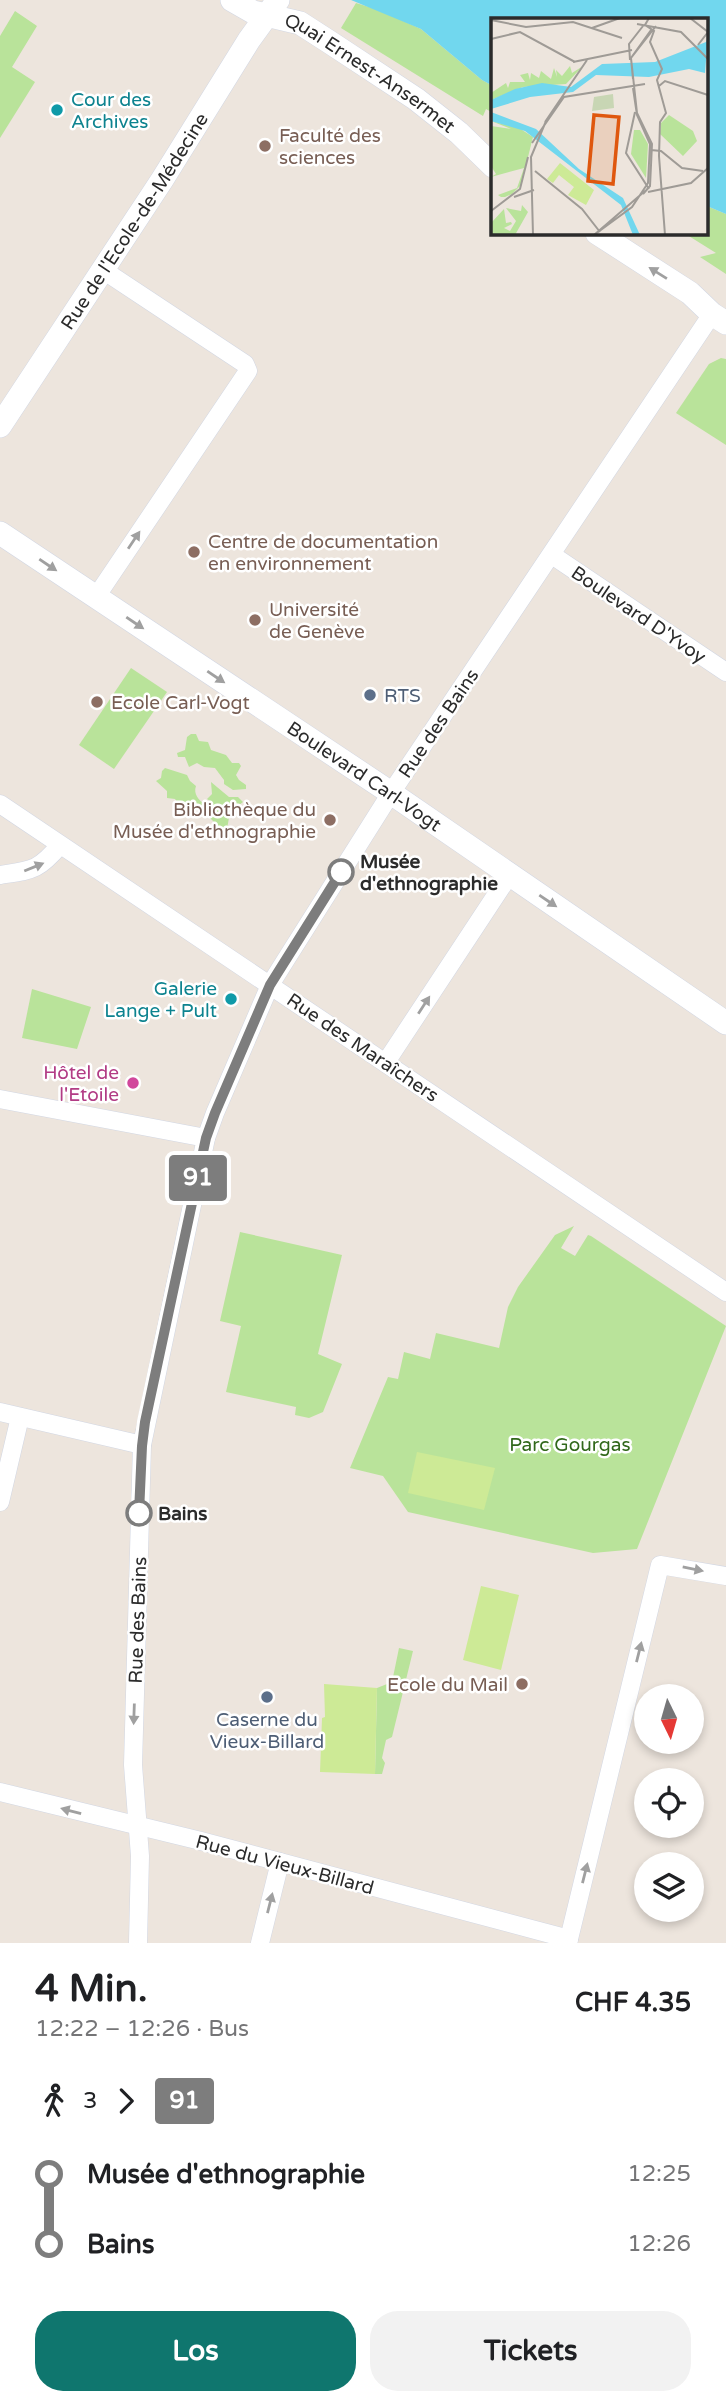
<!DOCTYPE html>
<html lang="de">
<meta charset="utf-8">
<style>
body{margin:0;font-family:"Varela Round",sans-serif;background:#f2f2f2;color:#202124;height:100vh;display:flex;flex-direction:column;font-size:26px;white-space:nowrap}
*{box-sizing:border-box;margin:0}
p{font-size:23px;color:#757577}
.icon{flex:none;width:38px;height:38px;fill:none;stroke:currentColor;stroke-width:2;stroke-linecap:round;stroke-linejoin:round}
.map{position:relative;height:1943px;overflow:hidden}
.drawer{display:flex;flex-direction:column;background:#fff;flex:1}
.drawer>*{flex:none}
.badge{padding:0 14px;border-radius:5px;font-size:24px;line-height:46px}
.needle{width:46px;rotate:175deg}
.tools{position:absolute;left:634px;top:1684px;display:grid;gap:14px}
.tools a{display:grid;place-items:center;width:70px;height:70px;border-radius:50%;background:#fff;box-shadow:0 4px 10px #0003;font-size:35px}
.map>.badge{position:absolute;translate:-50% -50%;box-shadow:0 0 0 4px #fff}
.legs{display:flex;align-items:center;gap:10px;height:77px;padding:0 35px;font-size:23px}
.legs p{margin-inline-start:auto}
.summary{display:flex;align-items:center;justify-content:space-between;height:119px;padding:0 35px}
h1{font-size:38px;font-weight:700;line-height:52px}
.button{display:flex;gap:14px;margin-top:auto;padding:14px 35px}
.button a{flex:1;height:80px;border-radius:28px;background:#0f766e;color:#fff;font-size:28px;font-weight:700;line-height:80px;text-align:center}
.button a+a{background:#f2f2f2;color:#202124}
ul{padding:0 35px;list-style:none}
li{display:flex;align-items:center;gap:24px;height:70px;font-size:26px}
li i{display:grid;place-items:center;width:10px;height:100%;margin:0 9px;background:currentColor}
li i::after{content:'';width:18px;height:18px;margin:-9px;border:5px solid;border-radius:50%;background:#fff}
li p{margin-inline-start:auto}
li:first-child i{background:linear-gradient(#0000 50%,currentColor 0)}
li:last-child i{background:linear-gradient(currentColor 50%,#0000 0)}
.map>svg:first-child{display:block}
.green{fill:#b9e39a}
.pitch{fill:#cdea96}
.water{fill:#71d7ee}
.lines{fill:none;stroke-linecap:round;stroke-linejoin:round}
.minor-casing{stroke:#d2d7e3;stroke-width:19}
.tertiary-casing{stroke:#d2d7e3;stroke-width:24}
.minor{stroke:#fff;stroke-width:18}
.tertiary{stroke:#fff;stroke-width:23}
.oneway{fill:#a0a0a0}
.line-1-casing{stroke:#fff;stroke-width:16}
.line-1{stroke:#7d7d7d;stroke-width:10}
.culture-dot{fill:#0f9aa8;stroke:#fff;stroke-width:2.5}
.education-dot{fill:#8d6e63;stroke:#fff;stroke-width:2.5}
.service-dot{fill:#5c6f8a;stroke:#fff;stroke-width:2.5}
.stop-1-dot{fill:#fff;stroke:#7d7d7d;stroke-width:3.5}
.hotel-dot{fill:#d1479c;stroke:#fff;stroke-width:2.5}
.labels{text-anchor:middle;stroke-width:5;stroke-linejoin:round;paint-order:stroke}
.street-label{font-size:19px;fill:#2b2b2b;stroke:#fff}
.culture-label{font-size:19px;fill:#0d838f;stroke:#fff;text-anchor:start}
.education-label{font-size:19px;fill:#785e54;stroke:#fff;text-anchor:start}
.service-label{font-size:19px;fill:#4e5e75;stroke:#fff;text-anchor:start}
.stop-label{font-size:19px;font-weight:bold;fill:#2b2b2b;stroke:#fff;text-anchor:start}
.hotel-label{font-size:19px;fill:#b23c85;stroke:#fff;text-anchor:end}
.park-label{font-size:19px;fill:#31681b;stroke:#fff}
.inset-road{fill:none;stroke:#9f9b96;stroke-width:2}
.view{fill:#df570e;fill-opacity:0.15;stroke:#df570e;stroke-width:3.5}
.inset-edge{fill:none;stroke:#2b2b2b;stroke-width:3.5}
</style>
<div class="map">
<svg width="726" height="1943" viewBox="0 0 726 1943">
<rect width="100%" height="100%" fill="#ede5dd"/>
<!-- green -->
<g class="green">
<path d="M 356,3 L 379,10 L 421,29 L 482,80 L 493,86 L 493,113 L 486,109 L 483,116 L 341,28 Z"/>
<path d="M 15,11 L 37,26 L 12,67 L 35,82 L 0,138 L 0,36 Z"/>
<path d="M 707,206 L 726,214 L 726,274 L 700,257 L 716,253 L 684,233 L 707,233 Z"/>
<path d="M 721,358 L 726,359 L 726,445 L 676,413 L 709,364 Z"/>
<path d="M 131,668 L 167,692 L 114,769 L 79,745 Z"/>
<path d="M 191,734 L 196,734 L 199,741 L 208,742 L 211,750 L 226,755 L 232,763 L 239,763 L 241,766 L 236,775 L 239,780 L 246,785 L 246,789 L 233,790 L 224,784 L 224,780 L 215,768 L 204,767 L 197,763 L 189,767 L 185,757 L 178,757 L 177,753 L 185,750 L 187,737 Z"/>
<path d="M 165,768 L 187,775 L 190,781 L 196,786 C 193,794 199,800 205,805 L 204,809 C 195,811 189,806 179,805 L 175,799 L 167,798 L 167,791 L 156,781 L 161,778 L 162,771 Z"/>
<path d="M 211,782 L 229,797 L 238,797 L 243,802 L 230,812 L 227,829 L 215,827 L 214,822 L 210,818 L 213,803 L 207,799 L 212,794 Z"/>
<path d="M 32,989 L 91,1007 L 77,1049 L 22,1038 Z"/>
<path d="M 574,1226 L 561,1248 L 575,1256 L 588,1235 L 591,1236 L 726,1326 L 637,1549 L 593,1553 L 408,1512 L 383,1476 L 350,1468 L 388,1377 L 398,1379 L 404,1352 L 430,1359 L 436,1333 L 499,1348 L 508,1307 L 518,1287 L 555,1235 Z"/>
<path d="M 240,1232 L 342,1255 L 318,1354 L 342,1364 L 323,1412 L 309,1418 L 295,1415 L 296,1407 L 226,1392 L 241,1326 L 220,1321 Z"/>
<path d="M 399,1648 L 413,1651 L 392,1737 L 386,1740 L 382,1758 L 385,1763 L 382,1774 L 375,1774 L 377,1688 L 392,1682 Z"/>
</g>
<!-- pitch -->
<g class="pitch">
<path d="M 417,1452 L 495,1468 L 484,1510 L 408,1493 Z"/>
<path d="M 481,1586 L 519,1595 L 501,1670 L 463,1660 Z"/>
<path d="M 324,1684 L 377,1688 L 375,1774 L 320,1772 L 322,1718 L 325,1717 Z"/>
</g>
<!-- water -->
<path class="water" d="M 351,0 L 726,0 L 726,214 L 707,206 L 707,19 L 493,19 L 493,86 L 482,80 L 421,29 Z"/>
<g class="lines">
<!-- minor casing -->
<g class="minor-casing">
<g id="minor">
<path d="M 552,555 L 726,672"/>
<path d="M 96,597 L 248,371 L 245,364 L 103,270"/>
<path d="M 0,804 L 726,1292"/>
<path d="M 0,875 C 32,870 38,871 60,845"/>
<path d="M 386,1062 L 510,874"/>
<path d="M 0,1099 L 206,1138"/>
<path d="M 0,1412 L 142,1445"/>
<path d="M 0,1502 L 20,1417"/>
<path d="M 0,1792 L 201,1841 L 569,1939"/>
<path d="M 138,1943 L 140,1856 L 133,1765 L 142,1445 L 206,1138 L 215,1113 L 270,985 L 285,961 L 391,793 L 712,314"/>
<path d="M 260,1943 L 280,1862"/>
<path d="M 568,1943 L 660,1565 L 726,1576"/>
</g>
</g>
<!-- tertiary casing -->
<g class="tertiary-casing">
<g id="tertiary">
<path id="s1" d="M 232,0 L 253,12 L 300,23 L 331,43 L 416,99 L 459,133 L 493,166"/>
<path d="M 597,233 L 690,293 L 712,314 L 726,323"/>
<path id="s2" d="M 0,426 L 162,180 L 249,40 L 278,0"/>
<path id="s3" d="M 0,533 L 391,793 L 726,1023"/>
</g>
</g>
<!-- minor -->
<use href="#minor" class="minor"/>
<!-- tertiary -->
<use href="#tertiary" class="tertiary"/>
</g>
<!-- one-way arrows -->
<defs><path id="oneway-solid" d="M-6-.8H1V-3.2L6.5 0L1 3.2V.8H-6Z" transform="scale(1.75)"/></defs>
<g class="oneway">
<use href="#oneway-solid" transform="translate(658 273) rotate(-148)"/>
<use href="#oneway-solid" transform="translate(134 540) rotate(-56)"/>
<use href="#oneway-solid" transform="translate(48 565) rotate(34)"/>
<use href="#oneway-solid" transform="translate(135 623) rotate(34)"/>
<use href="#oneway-solid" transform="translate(216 677) rotate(34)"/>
<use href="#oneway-solid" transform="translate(34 867) rotate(-22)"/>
<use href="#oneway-solid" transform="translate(548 901) rotate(34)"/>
<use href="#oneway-solid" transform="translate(424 1005) rotate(-57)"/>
<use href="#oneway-solid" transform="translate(693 1569) rotate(11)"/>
<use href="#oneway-solid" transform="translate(639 1652) rotate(-76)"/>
<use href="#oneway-solid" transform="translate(134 1714) rotate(92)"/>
<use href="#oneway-solid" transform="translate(71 1811) rotate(-165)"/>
<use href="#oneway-solid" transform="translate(585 1873) rotate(-76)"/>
<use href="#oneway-solid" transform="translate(270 1903) rotate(-76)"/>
</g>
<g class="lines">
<!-- line-1 casing -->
<g class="line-1-casing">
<path id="line-1" d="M 139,1513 L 142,1446 L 145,1422 L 206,1138 L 215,1113 L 270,985 L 341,872"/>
</g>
<!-- line-1 -->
<use href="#line-1" class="line-1"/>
</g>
<!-- markers -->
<g class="culture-dot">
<circle cx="57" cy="110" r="7"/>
<circle cx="231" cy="999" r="7"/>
</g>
<g class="education-dot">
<circle cx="265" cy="146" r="7"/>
<circle cx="194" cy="552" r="7"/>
<circle cx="255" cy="620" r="7"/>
<circle cx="97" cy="702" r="7"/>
<circle cx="330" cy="820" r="7"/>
<circle cx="522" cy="1684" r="7"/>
</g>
<g class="service-dot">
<circle cx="370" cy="695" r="7"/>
<circle cx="267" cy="1697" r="7"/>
</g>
<g class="stop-1-dot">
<circle cx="341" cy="872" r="12"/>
<circle cx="139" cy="1513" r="12"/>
</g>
<circle class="hotel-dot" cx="133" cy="1083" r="7"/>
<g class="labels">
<!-- street labels -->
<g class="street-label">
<text dy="7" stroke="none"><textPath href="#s1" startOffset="158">Quai Ernest-Ansermet</textPath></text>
<text dy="7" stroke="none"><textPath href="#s2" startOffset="245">Rue de l'Ecole-de-Médecine</textPath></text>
<text transform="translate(639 614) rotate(34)" y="7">Boulevard D'Yvoy</text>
<text transform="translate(438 723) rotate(-56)" y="7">Rue des Bains</text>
<text dy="7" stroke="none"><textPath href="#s3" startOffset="438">Boulevard Carl-Vogt</textPath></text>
<text transform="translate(363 1047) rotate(34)" y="7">Rue des Maraîchers</text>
<text transform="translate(137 1620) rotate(-88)" y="7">Rue des Bains</text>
<text transform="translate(285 1864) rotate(15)" y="7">Rue du Vieux-Billard</text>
</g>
<!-- culture labels -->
<g class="culture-label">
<text x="71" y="106">Cour des<tspan x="71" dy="22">Archives</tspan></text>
<text x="217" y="995" text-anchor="end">Galerie<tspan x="217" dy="22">Lange + Pult</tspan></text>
</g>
<!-- education labels -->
<g class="education-label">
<text x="279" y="142">Faculté des<tspan x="279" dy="22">sciences</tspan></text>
<text x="208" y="548">Centre de documentation<tspan x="208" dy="22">en environnement</tspan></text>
<text x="269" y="616">Université<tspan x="269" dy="22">de Genève</tspan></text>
<text x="111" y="709">Ecole Carl-Vogt</text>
<text x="316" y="816" text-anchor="end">Bibliothèque du<tspan x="316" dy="22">Musée d'ethnographie</tspan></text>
<text x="508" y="1691" text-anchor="end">Ecole du Mail</text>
</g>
<!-- service labels -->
<g class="service-label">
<text x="384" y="702">RTS</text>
<text x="267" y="1726" text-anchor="middle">Caserne du<tspan x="267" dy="22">Vieux-Billard</tspan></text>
</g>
<!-- stop labels -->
<g class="stop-label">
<text x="360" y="868">Musée<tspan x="360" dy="22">d'ethnographie</tspan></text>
<text x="158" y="1520">Bains</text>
</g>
<!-- hotel labels -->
<g class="hotel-label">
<text x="119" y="1079">Hôtel de<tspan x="119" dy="22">l'Etoile</tspan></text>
</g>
<!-- park labels -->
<g class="park-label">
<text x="570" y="1451">Parc Gourgas</text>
</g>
</g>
<!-- overview -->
<g transform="translate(491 18)">
<rect width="217" height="217" fill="#ede5dd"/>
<path d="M 79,48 L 81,55 L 92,48 L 75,66 L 32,69 L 0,82 L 0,75 L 15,65 L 17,70 L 19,64 L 34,64 L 29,57 L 37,55 L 39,62 L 40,55 L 48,60 L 50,53 L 60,61 L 63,50 L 66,59 L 65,52 L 71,58 ZM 178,97 L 202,113 L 206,123 L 192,138 L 169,116 L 170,105 ZM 0,103 L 28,110 L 42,119 L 30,167 L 21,176 L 14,179 L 10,179 L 7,177 L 26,170 L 33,150 L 0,159 L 5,156 L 0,148 L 0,108 L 20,111 ZM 143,112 L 149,112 L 157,126 L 155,160 L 140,136 ZM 31,187 L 37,194 L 24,217 L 0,217 L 0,205 L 13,191 L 15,205 L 20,204 L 21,206 L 13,210 L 19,213 L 25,203 L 15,190 L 30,193 Z" fill="#b9e39a"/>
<path d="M 122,76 L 123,90 L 101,93 L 103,79 Z" fill="#c8d6b4"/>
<path d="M 69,145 L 103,172 L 95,187 L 77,177 L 83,169 L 68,157 L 62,165 L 56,161 Z" fill="#cdea96"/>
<path d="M 217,17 L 214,55 L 198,51 L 158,59 L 105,57 L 82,74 L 39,79 L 0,91 L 0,82 L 24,71 L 51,65 L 80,69 L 111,46 L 164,44 L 215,24 ZM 0,94 L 45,111 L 88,151 L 132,180 L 149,217 L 142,217 L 130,187 L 34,113 L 0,103 Z" fill="#71d7ee"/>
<path class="inset-road" d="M 158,0 L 154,7 L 163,13 L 159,24 L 171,51 L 166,62 L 175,95 L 169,104 L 168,138 L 174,217M 199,0 L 217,14 L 207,27M 0,2 L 35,9 L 82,4 L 131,20M 146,6 L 190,14 L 217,41M 101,10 L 129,0M 0,21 L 29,14 L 84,44M 139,42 L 138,26 L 152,8M 82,44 L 141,32M 142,61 L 140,40 L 160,12M 168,68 L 174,63 L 217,77M 144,94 L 135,135 L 158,171M 54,104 L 96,42M 41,125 L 73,79 L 154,66M 160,132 L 170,133 L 191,150 L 212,153M 44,153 L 91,191 L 109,214M 157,174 L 200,165 L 217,150M 152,176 L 159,168 L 161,126 L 146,95 L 140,40 L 165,8M 23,179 L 43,172M 0,193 L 29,171 L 37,139M 42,217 L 40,139 L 55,103M 103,217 L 154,173M 103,217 L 141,189 L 157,165 L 159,126 L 146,97 L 142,70"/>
<path class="view" d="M 103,97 L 128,99 L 122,166 L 97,163 Z"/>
<rect width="217" height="217" class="inset-edge"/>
</g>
</svg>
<div class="tools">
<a><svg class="needle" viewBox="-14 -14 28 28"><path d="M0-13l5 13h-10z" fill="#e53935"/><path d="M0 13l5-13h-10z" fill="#757577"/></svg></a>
<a><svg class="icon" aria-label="locate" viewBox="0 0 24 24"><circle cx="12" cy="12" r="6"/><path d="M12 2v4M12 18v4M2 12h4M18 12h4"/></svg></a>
<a><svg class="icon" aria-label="layers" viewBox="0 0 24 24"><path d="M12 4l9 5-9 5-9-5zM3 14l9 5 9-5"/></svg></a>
</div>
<b class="badge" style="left:198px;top:1178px;background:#7d7d7d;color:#fff">91</b>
</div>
<section class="drawer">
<div class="summary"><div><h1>4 Min.</h1><p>12:22 – 12:26 · Bus</p></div><b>CHF 4.35</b></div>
<div class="legs"><svg class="icon" aria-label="walk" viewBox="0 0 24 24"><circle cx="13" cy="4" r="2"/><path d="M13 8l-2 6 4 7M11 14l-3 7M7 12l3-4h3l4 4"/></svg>3<svg class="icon" aria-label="forward" viewBox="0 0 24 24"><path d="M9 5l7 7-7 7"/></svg><b class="badge" style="background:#7d7d7d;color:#fff">91</b></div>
<ul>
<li><i style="color:#7d7d7d"></i><b>Musée d'ethnographie</b><p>12:25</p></li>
<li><i style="color:#7d7d7d"></i><b>Bains</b><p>12:26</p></li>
</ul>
<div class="button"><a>Los</a><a>Tickets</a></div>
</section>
